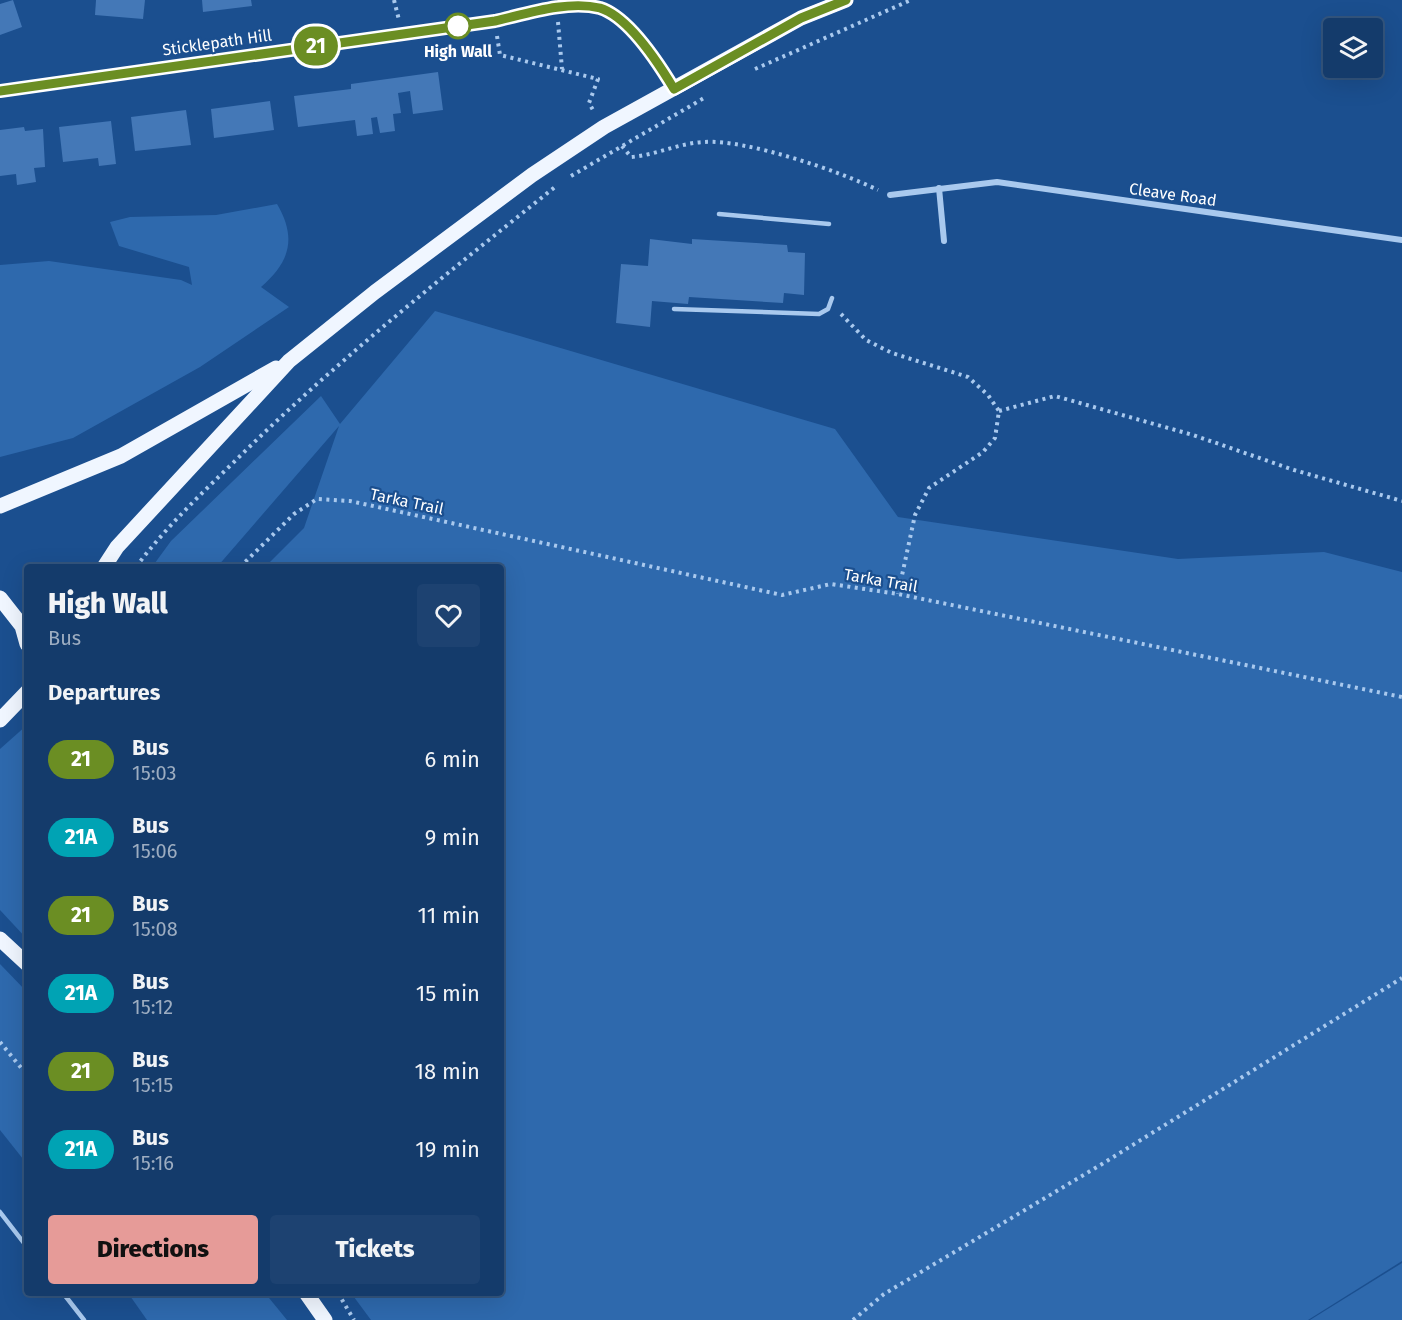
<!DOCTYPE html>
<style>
body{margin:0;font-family:"Fira Sans",sans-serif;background:#1d4271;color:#f1f3f6;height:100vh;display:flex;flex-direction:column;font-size:22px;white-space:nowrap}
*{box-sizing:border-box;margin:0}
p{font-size:20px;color:#9dadc1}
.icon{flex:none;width:33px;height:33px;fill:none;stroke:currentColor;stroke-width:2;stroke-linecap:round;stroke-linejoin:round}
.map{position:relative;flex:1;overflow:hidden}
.side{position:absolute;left:24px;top:564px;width:480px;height:732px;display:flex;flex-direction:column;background:#143b6b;border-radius:6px;box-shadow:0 6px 24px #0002,0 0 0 2px #33557e}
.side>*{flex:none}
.badge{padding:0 12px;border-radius:20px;font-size:21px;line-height:39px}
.tools{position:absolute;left:1323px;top:18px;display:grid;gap:12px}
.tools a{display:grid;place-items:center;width:60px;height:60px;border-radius:6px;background:#143b6b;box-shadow:0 6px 24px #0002,0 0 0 2px #33557e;font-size:30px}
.map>.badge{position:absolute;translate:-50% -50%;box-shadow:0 0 0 3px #fff}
h2{padding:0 24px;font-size:22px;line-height:54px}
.round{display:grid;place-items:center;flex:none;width:63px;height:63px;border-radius:6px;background:#1d4271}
.summary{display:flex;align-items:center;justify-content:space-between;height:102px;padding:0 24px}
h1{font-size:28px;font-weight:800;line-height:45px}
.button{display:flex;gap:12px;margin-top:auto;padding:12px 24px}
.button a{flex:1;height:69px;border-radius:6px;background:#e69b98;color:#111;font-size:24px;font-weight:800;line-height:69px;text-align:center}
.button a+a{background:#1d4271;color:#f1f3f6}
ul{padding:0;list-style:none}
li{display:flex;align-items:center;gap:18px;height:78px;padding:0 24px}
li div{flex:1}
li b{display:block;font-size:22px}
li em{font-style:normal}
li .badge{min-width:66px;font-weight:700;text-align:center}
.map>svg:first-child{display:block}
.green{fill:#2e69ad}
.building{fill:#4478b7}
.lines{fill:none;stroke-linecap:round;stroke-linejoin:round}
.path{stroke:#a9c9ee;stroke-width:4;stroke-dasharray:3 4.5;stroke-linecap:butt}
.lane{stroke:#a9c9ee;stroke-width:4.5}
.street{stroke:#a9c9ee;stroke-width:6}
.primary{stroke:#f0f6ff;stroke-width:15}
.line-casing{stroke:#fff;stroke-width:14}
.line{stroke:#6b8e23;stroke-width:9}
.stop-dot{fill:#fff;stroke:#6b8e23;stroke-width:3}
.labels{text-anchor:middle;stroke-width:4.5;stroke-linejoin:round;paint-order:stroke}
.street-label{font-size:16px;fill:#fff;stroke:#1b4f8f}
.stop-label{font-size:16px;font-weight:bold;fill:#fff;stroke:#1b4f8f}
</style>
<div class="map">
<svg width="1402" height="1320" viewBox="0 0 1402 1320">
<rect width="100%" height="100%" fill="#1b4f8f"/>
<!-- green -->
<g class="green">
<path d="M 277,204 C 297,238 290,262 261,287 L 289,307 L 200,367 L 73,438 L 0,457 L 0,265 L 49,261 L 181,280 L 192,285 L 189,267 L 119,246 L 110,222 L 130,217 L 216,215 Z"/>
<path d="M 435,311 L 835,429 L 898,517 L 1178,559 L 1324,552 L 1402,572 L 1402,1261 L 1308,1320 L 371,1320 L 351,1293 L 501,1293 L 501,567 L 265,567 L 304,528 L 339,426 L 217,567 L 152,567 L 171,541 L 321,396 L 340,424 Z"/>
<path d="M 27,725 L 27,939 L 0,910 L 0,749 Z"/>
<path d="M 0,964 L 27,992 L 27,1164 L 0,1130 Z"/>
<path d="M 1402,1263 L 1402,1320 L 1310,1320 Z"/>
<path d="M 128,1293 L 265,1293 L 287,1320 L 147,1320 Z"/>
</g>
<!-- building -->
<g class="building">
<path d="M 13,0 L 22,27 L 0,35 L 0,4 Z"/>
<path d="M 96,0 L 145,0 L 143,19 L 95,15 Z"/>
<path d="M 202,0 L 251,0 L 252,6 L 203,12 Z"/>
<path d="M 438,72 L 443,110 L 413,114 L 410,91 L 398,93 L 401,113 L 393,114 L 395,131 L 380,133 L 377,117 L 371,118 L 373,134 L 357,136 L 355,120 L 298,127 L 294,96 L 351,89 L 351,84 Z"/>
<path d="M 270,101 L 274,130 L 214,138 L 211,109 Z"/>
<path d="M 186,110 L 191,145 L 135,151 L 131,117 Z"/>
<path d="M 111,121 L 116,164 L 99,166 L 98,158 L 63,162 L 59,127 Z"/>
<path d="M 24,127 L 25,131 L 43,129 L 45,167 L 34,168 L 36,182 L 17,185 L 16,174 L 0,176 L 0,130 Z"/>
<path d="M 650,239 L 692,244 L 692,239 L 787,245 L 788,252 L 805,253 L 804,295 L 784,293 L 783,303 L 689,297 L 688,304 L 652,301 L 650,327 L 616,323 L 621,264 L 648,266 Z"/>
</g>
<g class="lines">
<!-- path -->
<g class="path">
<path d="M 394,0 L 399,20"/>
<path d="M 558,22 L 562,69"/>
<path d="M 497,36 L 500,55 L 598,79 L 589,103 L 593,110"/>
<path d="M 755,69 L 911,0"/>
<path d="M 622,146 L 631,157 C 656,155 679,143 704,142 C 746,139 839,171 878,190"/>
<path d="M 571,176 L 704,98"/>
<path d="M 841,314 L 866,340 L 892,353 L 968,377 L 988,395 L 999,411 L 995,438 L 983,452 L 929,488 L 915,515 L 898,594"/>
<path d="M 999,411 L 1055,396 L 1193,435 L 1294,470 L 1402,501"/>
<path d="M 136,567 C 165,528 200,495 235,461 C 335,362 445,275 555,187"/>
<path d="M 240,567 L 294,514 L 317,499 L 350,501 L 782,595 L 831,584 L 898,594 L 1402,697"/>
<path d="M 0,1042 L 27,1075"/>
<path d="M 338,1293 L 354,1320"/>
<path d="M 853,1320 L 884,1294 L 1102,1164 L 1402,978"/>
</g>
<!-- lane -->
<g class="lane">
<path d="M 719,214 L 829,224"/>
<path d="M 674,309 L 819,314 L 828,309 L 832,298"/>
<path d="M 0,1212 L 27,1247"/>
<path d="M 63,1293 L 84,1320"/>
</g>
<!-- street -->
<g class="street">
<path d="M 0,91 L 495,21 C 527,14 566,0 599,8 C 628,16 659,64 673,88"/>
<path d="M 939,188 L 944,241"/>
<path d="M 890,195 L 997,182 L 1402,240"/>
</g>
<!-- primary -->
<g class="primary">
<path d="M 0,506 L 121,456 L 276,368"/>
<path d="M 104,567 L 117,547 L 289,361 L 375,292 L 532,175 L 604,127 L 801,18 L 846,0"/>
<path d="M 0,598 L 22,626 L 27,644"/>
<path d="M 0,720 L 27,692"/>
<path d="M 0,939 L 27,964"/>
<path d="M 306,1293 L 325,1320"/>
</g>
</g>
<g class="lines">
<!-- line casing -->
<g class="line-casing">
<path id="line" d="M 0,91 L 495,21 C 526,14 567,0 600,8 C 629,17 659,64 674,89 L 801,18 L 846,0"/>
</g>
<!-- line -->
<use href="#line" class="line"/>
</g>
<!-- markers -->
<circle class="stop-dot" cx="458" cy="26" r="12"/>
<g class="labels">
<!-- street labels -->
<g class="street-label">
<text transform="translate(217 42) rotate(-8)" y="6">Sticklepath Hill</text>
<text transform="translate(1173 194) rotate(8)" y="6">Cleave Road</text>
<text transform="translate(407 501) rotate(12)" y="6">Tarka Trail</text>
<text transform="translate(881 580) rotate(10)" y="6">Tarka Trail</text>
</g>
<!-- stop labels -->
<g class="stop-label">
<text x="458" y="57">High Wall</text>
</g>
</g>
</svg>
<div class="tools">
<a><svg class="icon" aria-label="layers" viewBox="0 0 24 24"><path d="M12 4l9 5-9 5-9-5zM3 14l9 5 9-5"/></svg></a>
</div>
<b class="badge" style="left:316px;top:46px;background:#6b8e23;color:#fff">21</b>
<section class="side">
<div class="summary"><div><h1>High Wall</h1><p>Bus</p></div><a class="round"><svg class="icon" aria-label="heart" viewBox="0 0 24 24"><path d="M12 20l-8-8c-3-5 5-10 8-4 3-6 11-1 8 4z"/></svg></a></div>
<h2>Departures</h2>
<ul>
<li><span class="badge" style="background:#6b8e23;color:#fff">21</span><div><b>Bus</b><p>15:03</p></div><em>6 min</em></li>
<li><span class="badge" style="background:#00a3b4;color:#fff">21A</span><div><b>Bus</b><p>15:06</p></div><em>9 min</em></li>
<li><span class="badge" style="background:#6b8e23;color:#fff">21</span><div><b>Bus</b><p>15:08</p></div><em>11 min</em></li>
<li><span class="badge" style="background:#00a3b4;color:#fff">21A</span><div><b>Bus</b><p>15:12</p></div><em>15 min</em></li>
<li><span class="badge" style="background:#6b8e23;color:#fff">21</span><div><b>Bus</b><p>15:15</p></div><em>18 min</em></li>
<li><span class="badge" style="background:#00a3b4;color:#fff">21A</span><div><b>Bus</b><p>15:16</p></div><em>19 min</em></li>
</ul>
<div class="button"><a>Directions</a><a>Tickets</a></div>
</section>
</div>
